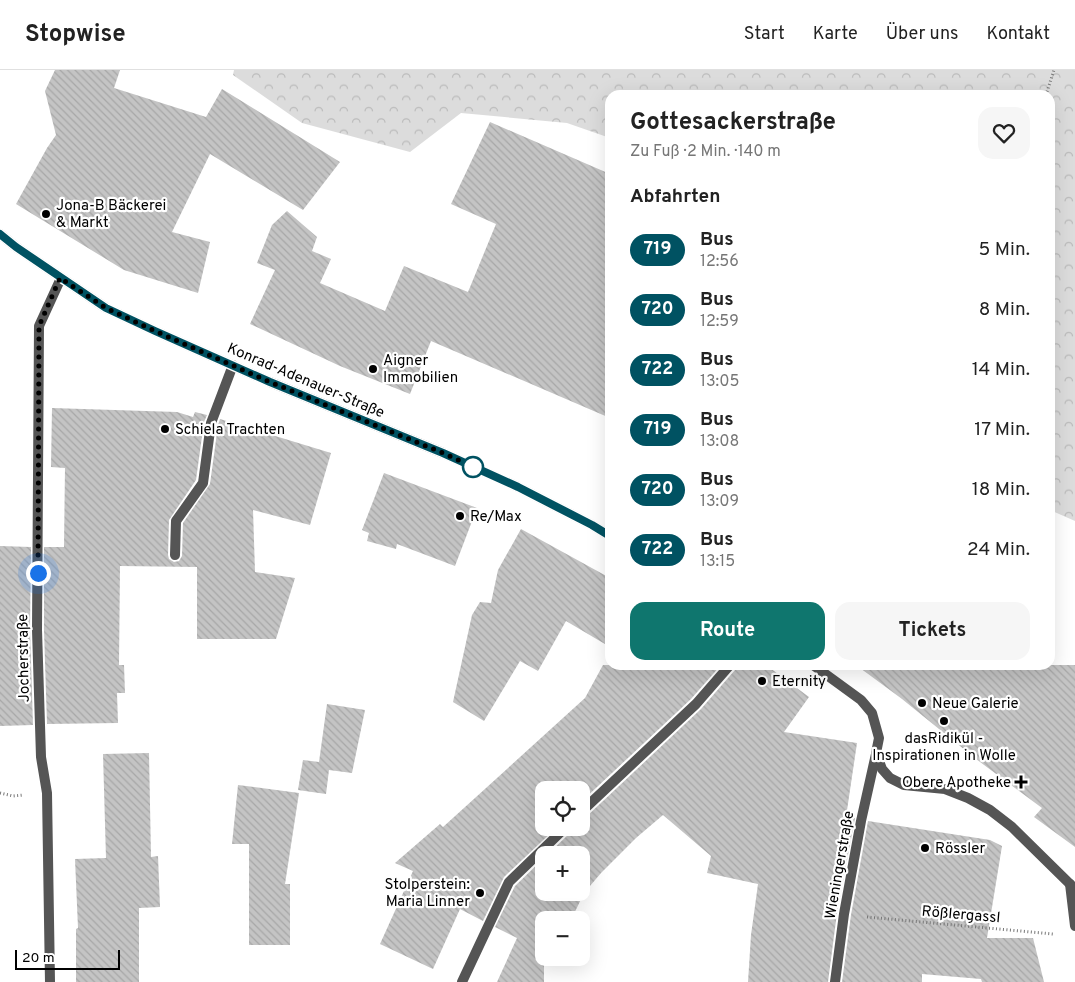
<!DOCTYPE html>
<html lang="de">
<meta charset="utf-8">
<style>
body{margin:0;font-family:Overpass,sans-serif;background:#f6f6f6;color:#222;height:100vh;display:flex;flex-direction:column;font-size:19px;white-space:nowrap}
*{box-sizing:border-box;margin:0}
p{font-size:16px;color:#767676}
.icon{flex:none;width:28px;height:28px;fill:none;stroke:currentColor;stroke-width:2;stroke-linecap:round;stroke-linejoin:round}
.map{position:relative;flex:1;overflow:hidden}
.sheet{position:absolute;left:605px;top:20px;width:450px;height:580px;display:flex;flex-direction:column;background:#fff;border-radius:15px;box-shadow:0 5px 20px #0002}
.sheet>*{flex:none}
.badge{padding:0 10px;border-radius:16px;font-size:18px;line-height:32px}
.controls{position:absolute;left:535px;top:711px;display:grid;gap:10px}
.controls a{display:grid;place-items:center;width:55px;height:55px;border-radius:10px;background:#fff;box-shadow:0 5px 20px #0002;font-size:25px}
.scale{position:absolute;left:15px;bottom:12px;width:105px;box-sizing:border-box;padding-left:5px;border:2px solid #000;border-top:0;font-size:14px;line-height:18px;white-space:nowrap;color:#000;-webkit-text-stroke:4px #fff;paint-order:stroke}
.you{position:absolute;width:25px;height:25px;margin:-12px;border:4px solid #fff;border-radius:50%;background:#1a73e8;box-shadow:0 0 0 8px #1a73e833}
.map>.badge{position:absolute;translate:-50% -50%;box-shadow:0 0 0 2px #fff}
h2{padding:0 25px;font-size:19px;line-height:45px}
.round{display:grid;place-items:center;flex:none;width:52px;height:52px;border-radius:15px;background:#f6f6f6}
.headline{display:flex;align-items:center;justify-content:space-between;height:85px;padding:0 25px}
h1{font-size:24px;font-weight:700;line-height:38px}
.button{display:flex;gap:10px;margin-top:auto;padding:10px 25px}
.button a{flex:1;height:58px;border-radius:15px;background:#0f766e;color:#fff;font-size:20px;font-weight:700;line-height:58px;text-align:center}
.button a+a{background:#f6f6f6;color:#222}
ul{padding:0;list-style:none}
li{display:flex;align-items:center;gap:15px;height:60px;padding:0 25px}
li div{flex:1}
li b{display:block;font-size:19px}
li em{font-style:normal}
li .badge{min-width:55px;font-weight:700;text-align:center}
header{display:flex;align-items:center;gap:30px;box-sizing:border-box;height:70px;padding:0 25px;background:#fff;border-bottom:1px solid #e0e0e0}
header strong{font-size:24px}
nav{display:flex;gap:28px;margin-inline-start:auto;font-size:18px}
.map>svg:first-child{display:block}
.forest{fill:url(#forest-crowns)}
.building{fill:url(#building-back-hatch)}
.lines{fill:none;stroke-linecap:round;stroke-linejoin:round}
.path{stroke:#777;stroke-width:3;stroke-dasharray:1 2.5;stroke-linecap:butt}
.service{stroke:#555;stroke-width:10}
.minor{stroke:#555;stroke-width:10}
.line-casing{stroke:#fff;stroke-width:11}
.line{stroke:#005262;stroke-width:8}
.walk{stroke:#000;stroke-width:5;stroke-dasharray:0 9}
.poi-dot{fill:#000;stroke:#fff;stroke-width:2}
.stop-dot{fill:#fff;stroke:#005262;stroke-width:2.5}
.labels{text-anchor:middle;stroke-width:4.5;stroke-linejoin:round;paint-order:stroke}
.poi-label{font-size:15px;fill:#000;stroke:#fff;text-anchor:start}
.street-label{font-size:15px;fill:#000;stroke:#fff}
</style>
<header>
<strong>Stopwise</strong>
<nav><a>Start</a><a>Karte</a><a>Über uns</a><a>Kontakt</a></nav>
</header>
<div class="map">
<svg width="1075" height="912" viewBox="0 0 1075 912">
<defs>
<pattern id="forest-crowns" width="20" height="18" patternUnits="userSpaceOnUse" patternTransform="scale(1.25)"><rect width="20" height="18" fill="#dcdcdc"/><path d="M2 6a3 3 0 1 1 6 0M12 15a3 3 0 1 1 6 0" fill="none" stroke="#bbb"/></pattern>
<pattern id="building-back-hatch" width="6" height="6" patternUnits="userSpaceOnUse" patternTransform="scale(1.25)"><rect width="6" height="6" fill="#c4c4c4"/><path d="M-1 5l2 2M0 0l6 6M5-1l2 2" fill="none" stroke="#a7a7a7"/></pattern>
</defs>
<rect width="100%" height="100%" fill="#fff"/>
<!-- forest -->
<path class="forest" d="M 234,0 L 1075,0 L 1075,451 L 1050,440 L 1050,25 L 610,25 L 610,68 L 567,53 L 461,43 L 410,82 L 302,53 L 233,5 Z"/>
<!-- building -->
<g class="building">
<path d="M 55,0 L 120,0 L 114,18 L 206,47 L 222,19 L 340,92 L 303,140 L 210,84 L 172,162 L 210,172 L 198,223 L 124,200 L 16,134 L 47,78 L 56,65 L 45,21 Z"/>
<path d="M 490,52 L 610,104 L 610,348 L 431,271 L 410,324 L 340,296 L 250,254 L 275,200 L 257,193 L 272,155 L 287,141 L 317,167 L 312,181 L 331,189 L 320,213 L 385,241 L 404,196 L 468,222 L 496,154 L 451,134 Z"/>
<path d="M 52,338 L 177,342 L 193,347 L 195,342 L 207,345 L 204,352 L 196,410 L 169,450 L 168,485 L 169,489 L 174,492 L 179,491 L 182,486 L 183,453 L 210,414 L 218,355 L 220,349 L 331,383 L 310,455 L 253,440 L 255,502 L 295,508 L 276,569 L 197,569 L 197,497 L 120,496 L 119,595 L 124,595 L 125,623 L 117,623 L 118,653 L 47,654 L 44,560 L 44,477 L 64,477 L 65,398 L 51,397 Z"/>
<path d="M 384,403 L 477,438 L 455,496 L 397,474 L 396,479 L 367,471 L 369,463 L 362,460 Z"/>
<path d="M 521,459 L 610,508 L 610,577 L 566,551 L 538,601 L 520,591 L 484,651 L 453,632 L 472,545 L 480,532 L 491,533 L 498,500 Z"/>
<path d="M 0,476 L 31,477 L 30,560 L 33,655 L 0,656 Z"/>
<path d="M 603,595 L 721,595 L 691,629 L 581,732 L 581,720 L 544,720 L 544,758 L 556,758 L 504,807 L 483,851 L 460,839 L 433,899 L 380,874 L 413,801 L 395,793 L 440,754 L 443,757 L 585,628 Z"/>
<path d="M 737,595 L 766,595 L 809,627 L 784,662 L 857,673 L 846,747 L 855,748 L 837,843 L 828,912 L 748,912 L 751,865 L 758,814 L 707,803 L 711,786 L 663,745 L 636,768 L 601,803 L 584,823 L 571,850 L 544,850 L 544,912 L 497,912 L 517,868 L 495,857 L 515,816 L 544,788 L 544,822 L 581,822 L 581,785 L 547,785 L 570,763 L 572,758 L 581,758 L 581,749 L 586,747 L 701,639 L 735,600 Z"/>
<path d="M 856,595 L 1075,595 L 1075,777 L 1034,747 L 1042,738 L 976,689 L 902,629 Z"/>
<path d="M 327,634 L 365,640 L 352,703 L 329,700 L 326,724 L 298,720 L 303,690 L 319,692 Z"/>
<path d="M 149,683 L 151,787 L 158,786 L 160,837 L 139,838 L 139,912 L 76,912 L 76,859 L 78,858 L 75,789 L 106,788 L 103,684 Z"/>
<path d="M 238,715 L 299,723 L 285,814 L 290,814 L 290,875 L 249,875 L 249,774 L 232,774 Z"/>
<path d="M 868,751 L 990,770 L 1002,776 L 987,868 L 1033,868 L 1044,912 L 982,912 L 981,909 L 922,904 L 922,912 L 842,912 L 851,845 Z"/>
</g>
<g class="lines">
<!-- path -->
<g class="path">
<path d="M 1046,25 L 1054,0"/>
<path d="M 0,723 L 13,726 L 24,725"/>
<path d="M 867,847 L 1053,864"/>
</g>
<!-- service -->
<path class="service" d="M 175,485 L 176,451 L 203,413 L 211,353 L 233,295"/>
<!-- minor -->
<g class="minor">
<path d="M 0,164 L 16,177 L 106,238 L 155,261 L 270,312 L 443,383 L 518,417 L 592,455 L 610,466"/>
<path d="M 813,595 L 861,630 L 872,643 L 879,668 L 876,683 L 882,699 L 890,708 L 904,715 L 945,719 L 968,728 L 990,740 L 1012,757 L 1075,819"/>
<path d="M 581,742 L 696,634 L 730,595"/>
<path d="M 1070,814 L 1075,856"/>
<path d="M 50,912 L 47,723 L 41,687 L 37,560 L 39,256 L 61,208"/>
<path d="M 462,912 L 509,812 L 565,758"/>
<path d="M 835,912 L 844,844 L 861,751 L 876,684"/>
</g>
</g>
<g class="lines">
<!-- line casing -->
<g class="line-casing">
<path id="line" d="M 0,164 L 16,177 L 106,238 L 155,261 L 270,312 L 443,383 L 518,417 L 592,455 L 610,466"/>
</g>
<!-- line -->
<use href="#line" class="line"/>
<!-- walk -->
<path class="walk" d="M 38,503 L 39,256 L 60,208 L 106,238 L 155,261 L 270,312 L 443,383 L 476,398 L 473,397"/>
</g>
<!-- markers -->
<g class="poi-dot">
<circle cx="46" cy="144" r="5"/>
<circle cx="373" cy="299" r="5"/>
<circle cx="165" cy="359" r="5"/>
<circle cx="460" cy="446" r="5"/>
<circle cx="762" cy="611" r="5"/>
<circle cx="922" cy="633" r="5"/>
<circle cx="944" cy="651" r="5"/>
<path d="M1018.5 704.5h5v5h5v5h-5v5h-5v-5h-5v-5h5z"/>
<circle cx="925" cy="778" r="5"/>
<circle cx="480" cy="823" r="5"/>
</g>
<circle class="stop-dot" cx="473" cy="397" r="10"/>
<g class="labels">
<!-- poi labels -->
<g class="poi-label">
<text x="56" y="140">Jona-B Bäckerei<tspan x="56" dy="17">&amp; Markt</tspan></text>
<text x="383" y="295">Aigner<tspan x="383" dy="17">Immobilien</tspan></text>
<text x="175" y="364">Schiela Trachten</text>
<text x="470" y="451">Re/Max</text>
<text x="772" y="616">Eternity</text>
<text x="932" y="638">Neue Galerie</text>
<text x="944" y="673" text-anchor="middle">dasRidikül -<tspan x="944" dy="17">Inspirationen in Wolle</tspan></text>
<text x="1011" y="717" text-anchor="end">Obere Apotheke</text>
<text x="935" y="783">Rössler</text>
<text x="470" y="819" text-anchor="end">Stolperstein:<tspan x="470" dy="17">Maria Linner</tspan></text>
</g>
<!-- street labels -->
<g class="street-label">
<text transform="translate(306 310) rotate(23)" y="5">Konrad-Adenauer-Straße</text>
<text transform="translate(23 588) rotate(-91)" y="5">Jocherstraße</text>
<text transform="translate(839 795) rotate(-80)" y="5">Wieningerstraße</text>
<text transform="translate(961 844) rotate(5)" y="5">Rößlergassl</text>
</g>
</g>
</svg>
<div class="controls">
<a><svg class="icon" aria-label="locate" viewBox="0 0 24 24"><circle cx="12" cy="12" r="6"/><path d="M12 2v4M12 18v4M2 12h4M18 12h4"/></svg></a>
<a>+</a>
<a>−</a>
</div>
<div class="scale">20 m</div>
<div class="you" style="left:38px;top:503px"></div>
<section class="sheet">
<div class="headline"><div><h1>Gottesackerstraße</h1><p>Zu Fuß · 2 Min. · 140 m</p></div><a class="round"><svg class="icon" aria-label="heart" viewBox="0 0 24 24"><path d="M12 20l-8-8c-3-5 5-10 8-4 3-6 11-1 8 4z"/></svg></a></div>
<h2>Abfahrten</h2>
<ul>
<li><span class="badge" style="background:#005262;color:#fff">719</span><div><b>Bus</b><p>12:56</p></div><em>5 Min.</em></li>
<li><span class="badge" style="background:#005262;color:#fff">720</span><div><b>Bus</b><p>12:59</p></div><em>8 Min.</em></li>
<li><span class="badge" style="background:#005262;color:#fff">722</span><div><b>Bus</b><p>13:05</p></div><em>14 Min.</em></li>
<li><span class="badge" style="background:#005262;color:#fff">719</span><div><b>Bus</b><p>13:08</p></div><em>17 Min.</em></li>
<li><span class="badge" style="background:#005262;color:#fff">720</span><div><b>Bus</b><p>13:09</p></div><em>18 Min.</em></li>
<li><span class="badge" style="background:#005262;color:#fff">722</span><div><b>Bus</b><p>13:15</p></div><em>24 Min.</em></li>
</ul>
<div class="button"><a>Route</a><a>Tickets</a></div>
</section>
</div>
